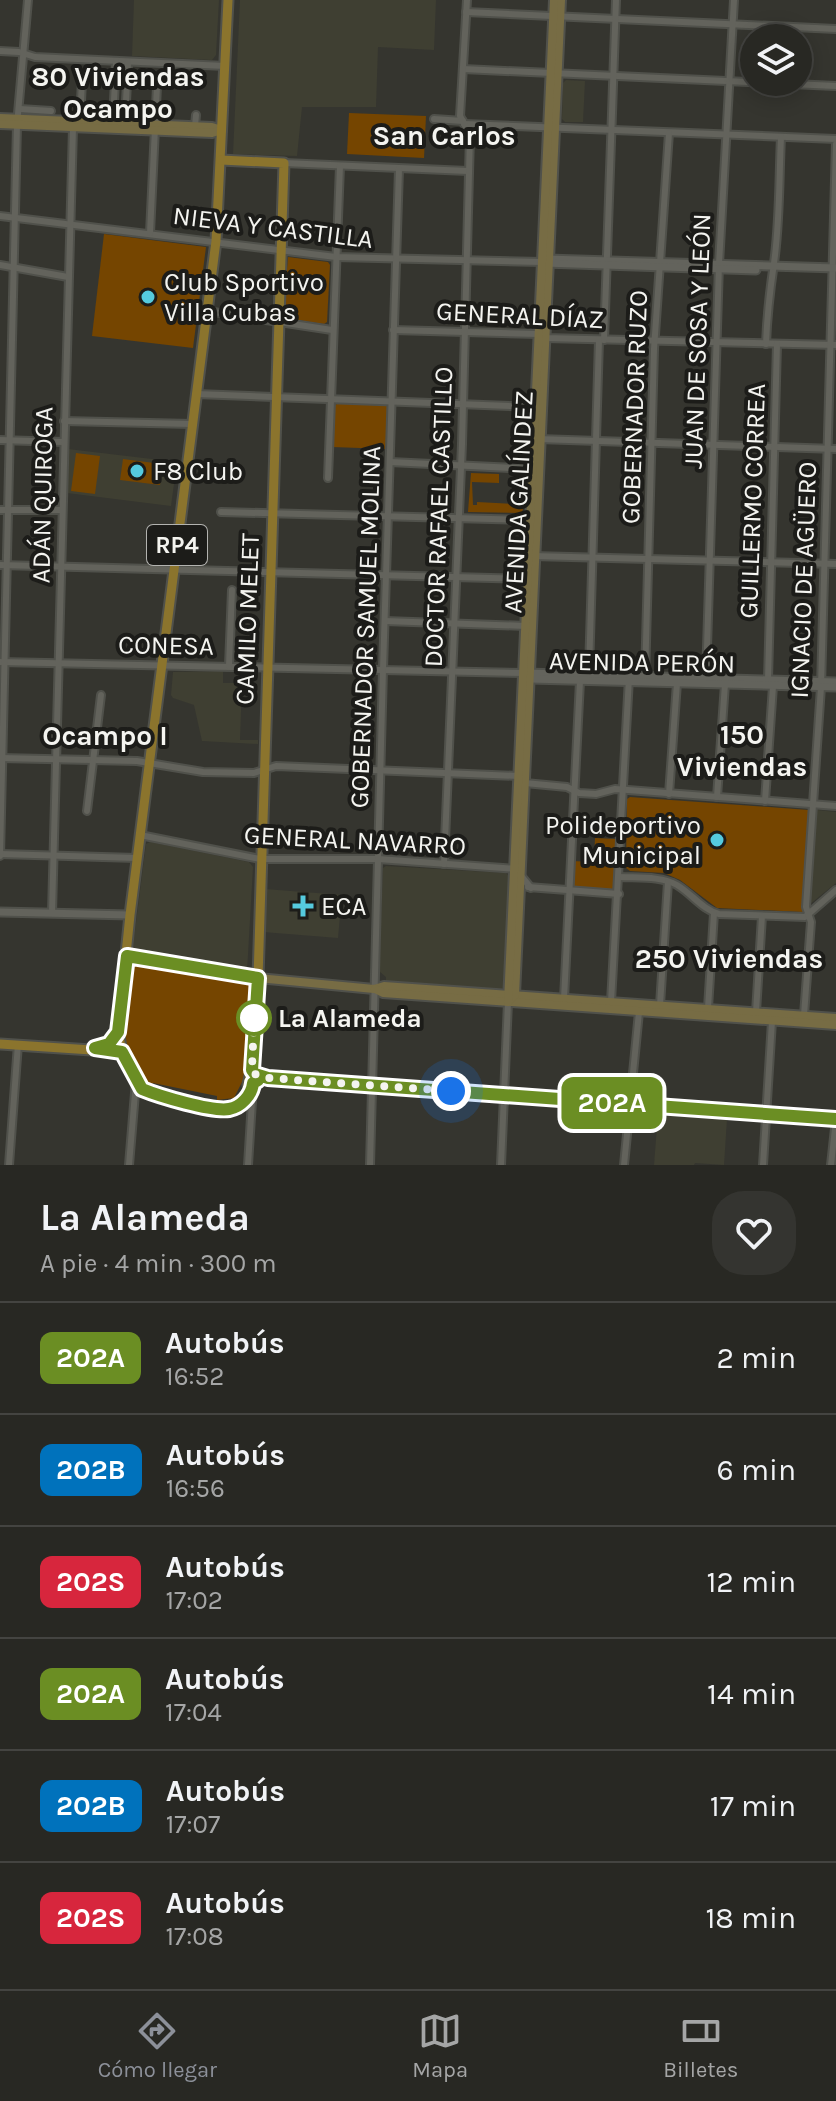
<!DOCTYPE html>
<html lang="es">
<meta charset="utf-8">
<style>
body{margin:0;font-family:Karla,sans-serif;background:#343430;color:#f1f3f6;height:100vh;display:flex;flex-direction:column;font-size:30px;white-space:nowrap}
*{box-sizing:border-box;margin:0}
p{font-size:26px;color:#a5a6a6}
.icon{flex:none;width:44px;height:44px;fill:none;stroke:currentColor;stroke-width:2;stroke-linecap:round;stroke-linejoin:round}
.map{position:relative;height:1165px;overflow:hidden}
.drawer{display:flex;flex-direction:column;background:#282823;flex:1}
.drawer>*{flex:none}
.badge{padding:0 16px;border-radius:12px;font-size:28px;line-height:52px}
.buttons{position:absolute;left:740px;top:24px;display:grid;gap:16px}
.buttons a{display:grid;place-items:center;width:72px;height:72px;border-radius:50%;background:#282823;box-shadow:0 4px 20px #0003,0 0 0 2px #444441;font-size:40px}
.you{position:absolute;width:40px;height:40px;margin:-20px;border:6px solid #fff;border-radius:50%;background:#1a73e8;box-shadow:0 0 0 12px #1a73e833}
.map>.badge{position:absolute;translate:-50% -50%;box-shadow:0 0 0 4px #fff}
.round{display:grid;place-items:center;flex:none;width:84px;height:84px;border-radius:32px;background:#343430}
.head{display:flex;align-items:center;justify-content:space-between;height:136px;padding:0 40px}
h1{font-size:38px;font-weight:700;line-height:60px}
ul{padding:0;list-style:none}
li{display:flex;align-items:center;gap:24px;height:112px;padding:0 40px;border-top:2px solid #444441}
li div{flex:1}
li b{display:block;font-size:30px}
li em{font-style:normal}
li .badge{min-width:88px;font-weight:700;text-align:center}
.dock{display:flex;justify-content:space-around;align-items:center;height:112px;border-top:2px solid #444441;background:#282823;font-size:22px;color:#a5a6a6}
.dock a{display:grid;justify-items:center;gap:4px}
.dock .active{color:#8c9099}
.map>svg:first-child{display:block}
.built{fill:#3f3f32}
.green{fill:#754500}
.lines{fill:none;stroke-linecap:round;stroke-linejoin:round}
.minor-casing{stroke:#50514b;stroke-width:10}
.tertiary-casing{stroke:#50514b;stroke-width:11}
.secondary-casing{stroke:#50514b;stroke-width:12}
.primary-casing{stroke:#50514b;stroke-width:13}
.minor{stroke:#63635c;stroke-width:6}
.tertiary{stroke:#63635c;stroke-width:7}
.secondary{stroke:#776c44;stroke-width:8}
.primary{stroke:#8b742d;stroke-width:9}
.line-casing{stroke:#fff;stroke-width:18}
.line{stroke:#6b8e23;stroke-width:12}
.walk{stroke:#f4f4f0;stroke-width:8;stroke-dasharray:0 14.4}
.poi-dot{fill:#55cade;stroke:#1c1c19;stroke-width:3}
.stop-dot{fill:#fff;stroke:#6b8e23;stroke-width:4}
.labels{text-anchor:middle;stroke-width:8;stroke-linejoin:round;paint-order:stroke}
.shield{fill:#1c1c19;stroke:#b3b3b0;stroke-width:2}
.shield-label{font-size:24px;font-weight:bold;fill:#f4f4f0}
.street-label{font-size:26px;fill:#f4f4f0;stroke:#1c1c19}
.poi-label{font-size:26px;fill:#f4f4f0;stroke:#1c1c19;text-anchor:start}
.stop-label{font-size:26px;font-weight:bold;fill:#f4f4f0;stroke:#1c1c19;text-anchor:start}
.neighbourhood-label{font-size:28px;font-weight:bold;fill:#f4f4f0;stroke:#1c1c19}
</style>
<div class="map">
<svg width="836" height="1165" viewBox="0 0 836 1165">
<rect width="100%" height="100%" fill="#35352f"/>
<!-- built -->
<g class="built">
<path d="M 134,0 L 219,0 L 216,55 L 212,60 L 132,56 Z"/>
<path d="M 240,0 L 436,0 L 434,50 L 378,47 L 376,107 L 302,107 L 297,156 L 233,154 Z"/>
<path d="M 566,80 L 585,81 L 583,122 L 565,122 L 562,119 L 563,83 Z"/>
<path d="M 68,449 L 177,462 L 171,506 L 67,493 Z"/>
<path d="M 223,671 L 223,683 L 242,683 L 240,740 L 258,740 L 258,744 L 202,741 L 194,705 L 173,698 L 171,695 L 173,672 Z"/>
<path d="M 817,810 L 836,812 L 836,883 L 809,905 Z"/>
<path d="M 150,842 L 249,862 L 253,867 L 247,972 L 135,952 L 133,946 L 146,844 Z"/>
<path d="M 386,866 L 506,873 L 509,876 L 504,987 L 501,990 L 386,982 L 386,977 L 379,971 L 383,868 Z"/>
<path d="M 265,889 L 342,895 L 338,938 L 263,932 Z"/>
<path d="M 658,1114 L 727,1119 L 724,1165 L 695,1163 L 694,1165 L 654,1165 Z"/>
</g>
<!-- green -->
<g class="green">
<path d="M 349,113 L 426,116 L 424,158 L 347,154 Z"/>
<path d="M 104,234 L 206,247 L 193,348 L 92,336 Z"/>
<path d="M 288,257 L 328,262 L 330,265 L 327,322 L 324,324 L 285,318 L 283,316 Z"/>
<path d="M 338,403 L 387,406 L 388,449 L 332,447 L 332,408 Z"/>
<path d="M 76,453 L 100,456 L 95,494 L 71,491 Z"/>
<path d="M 123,459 L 162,464 L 160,485 L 120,480 Z"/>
<path d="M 471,473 L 499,474 L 499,483 L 472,482 L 473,505 L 477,505 L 477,502 L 515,504 L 515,500 L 525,500 L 522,513 L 468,512 Z"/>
<path d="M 630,797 L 809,810 L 803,912 L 717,908 L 680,880 L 664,873 L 630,871 L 626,868 L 627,799 Z"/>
<path d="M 595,838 L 617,839 L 616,887 L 611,891 L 576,888 L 572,885 L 572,861 L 594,862 Z"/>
<path d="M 140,962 L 250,984 L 246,1074 L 234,1098 L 217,1100 L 217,1096 L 153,1083 L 150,1086 C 112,1057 127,1007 134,967 Z"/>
</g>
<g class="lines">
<!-- minor casing -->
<g class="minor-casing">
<g id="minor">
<path d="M 466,12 L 836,29"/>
<path d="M 0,51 L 19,52 L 35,57 L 225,66"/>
<path d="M 463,69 L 836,86"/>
<path d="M 114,101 L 116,61"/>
<path d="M 126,102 L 128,62"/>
<path d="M 20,109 L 51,111"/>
<path d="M 434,119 L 463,121"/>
<path d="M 464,124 L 836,139"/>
<path d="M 195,126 L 196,115"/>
<path d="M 284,163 L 468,171"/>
<path d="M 0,216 L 336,257 L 542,262"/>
<path d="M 150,233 L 157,86"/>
<path d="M 0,265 L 68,277"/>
<path d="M 207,311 L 332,330"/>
<path d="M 393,330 L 539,334 L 545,338 L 836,345"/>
<path d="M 604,340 L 616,0"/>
<path d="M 766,344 C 767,316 770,290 774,263 C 780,221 779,178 781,137"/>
<path d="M 196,394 L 536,407"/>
<path d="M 64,421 L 192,424"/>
<path d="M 538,439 L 836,449"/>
<path d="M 0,440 L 63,442"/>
<path d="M 390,462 L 533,469"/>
<path d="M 328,478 L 340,166"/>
<path d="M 0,510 L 62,510"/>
<path d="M 221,512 L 533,520"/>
<path d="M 532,556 L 836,564"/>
<path d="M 0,565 L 528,579"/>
<path d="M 385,621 L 526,626"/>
<path d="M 0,662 L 523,673"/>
<path d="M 229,666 L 232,590"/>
<path d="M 645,679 L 654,349 L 669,133"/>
<path d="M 706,680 L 719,264 L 734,0"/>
<path d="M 0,758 L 137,761 L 203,772 L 254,773 L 276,766 L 519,776 L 525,783 L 567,787 L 579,793 L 596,794 L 615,789 L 836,806"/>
<path d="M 669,794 L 677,683"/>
<path d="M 717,797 L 725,684"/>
<path d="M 765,801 L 773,686 L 768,680 L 777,344"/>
<path d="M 87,811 L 101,695"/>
<path d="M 140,835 L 260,859 L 378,859 L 517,869"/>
<path d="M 0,854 L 137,858"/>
<path d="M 0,856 L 17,125 L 28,0"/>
<path d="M 444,864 L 462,444 L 470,135 L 460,116 L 467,0"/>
<path d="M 522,877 L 531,888"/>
<path d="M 620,877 C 638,878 661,876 677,885 C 692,894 703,910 719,914 L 805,917 L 836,890"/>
<path d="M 528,887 L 619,894"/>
<path d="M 52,913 L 73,127 L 80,121 L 82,81"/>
<path d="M 564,999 L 580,681 L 589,671 L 599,340"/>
<path d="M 611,1002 L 629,678"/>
<path d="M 660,1005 L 668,882"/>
<path d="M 708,1008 L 714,913"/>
<path d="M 756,1012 L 762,916"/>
<path d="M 804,1015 L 811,922 L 806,907 L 821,687 L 836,144"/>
<path d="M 9,1165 L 18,1044"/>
<path d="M 129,1165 L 136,1081"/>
<path d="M 248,1165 L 253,1085"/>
<path d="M 370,1165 L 383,669 L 399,169"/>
<path d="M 501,1165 L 508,1002"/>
<path d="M 624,1165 L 639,1012"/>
<path d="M 763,1165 L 772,1021"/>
<path d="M 831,1165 L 836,1119"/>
</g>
</g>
<!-- tertiary casing -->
<g class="tertiary-casing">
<g id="tertiary">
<path d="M 547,259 L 836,268"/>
<path d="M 544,263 L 756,270"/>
<path d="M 526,673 L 836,682"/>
<path d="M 528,677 L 530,679 L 836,687"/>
<path d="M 0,912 L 130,915"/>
</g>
</g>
<!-- secondary casing -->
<g class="secondary-casing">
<g id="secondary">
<path d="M 0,118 L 212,127 L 222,130"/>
<path d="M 0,124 L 212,133 L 222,130"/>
<path d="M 258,978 L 374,989 L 384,986 L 836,1018"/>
<path d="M 375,989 L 383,993 L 836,1025"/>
<path d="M 508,1002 L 515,995 L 561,0"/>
<path d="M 508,1002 L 554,0"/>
</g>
</g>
<!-- primary casing -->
<g class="primary-casing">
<g id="primary">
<path d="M 228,0 L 216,241 L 130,915 L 118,1032 L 122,1052 L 132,1074 L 142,1089 L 149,1092 L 179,1101 L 229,1109 L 242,1102 L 254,1082 L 268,1078"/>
<path d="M 221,160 L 284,163 L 258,978 L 253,1063 L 248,1085"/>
<path d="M 127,956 L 258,978"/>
<path d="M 0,1044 L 122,1052"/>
<path d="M 265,1077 L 836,1119"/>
</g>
</g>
<!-- minor -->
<use href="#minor" class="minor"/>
<!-- tertiary -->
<use href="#tertiary" class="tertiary"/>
<!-- secondary -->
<use href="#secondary" class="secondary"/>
<!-- primary -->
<use href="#primary" class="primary"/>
</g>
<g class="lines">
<!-- line casing -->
<g class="line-casing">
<path id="line" d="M 258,1080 L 253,1083 C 252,1095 241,1107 229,1109 C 212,1112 159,1096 142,1089 L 122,1052 L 95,1048 L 109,1044 L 118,1032 L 127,956 L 258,978 L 252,1070 L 255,1074 L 268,1078 L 836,1119"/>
</g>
<!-- line -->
<use href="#line" class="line"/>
<!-- walk -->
<path class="walk" d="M 254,1018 L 252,1070 L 255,1074 L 268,1078 L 451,1091"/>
</g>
<!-- markers -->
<g class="poi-dot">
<circle cx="148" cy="297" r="8"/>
<circle cx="137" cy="471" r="8"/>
<circle cx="717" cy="840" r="8"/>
<path d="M299 894h8v8h8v8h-8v8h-8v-8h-8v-8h8z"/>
</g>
<circle class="stop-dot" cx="254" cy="1018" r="16"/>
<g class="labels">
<!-- shield labels -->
<rect class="shield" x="147" y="525" width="60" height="40" rx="6"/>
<g class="shield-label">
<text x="177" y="553">RP4</text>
</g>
<!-- street labels -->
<g class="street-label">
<text transform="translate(273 227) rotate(7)" y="9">NIEVA Y CASTILLA</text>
<text transform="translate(520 315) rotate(3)" y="9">GENERAL DÍAZ</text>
<text transform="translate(697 341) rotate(-88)" y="9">JUAN DE SOSA Y LEÓN</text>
<text transform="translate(634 407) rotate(-88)" y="9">GOBERNADOR RUZO</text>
<text transform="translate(42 495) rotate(-89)" y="9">ADÁN QUIROGA</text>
<text transform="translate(752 501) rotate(-88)" y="9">GUILLERMO CORREA</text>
<text transform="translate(518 502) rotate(-87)" y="9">AVENIDA GALÍNDEZ</text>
<text transform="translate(438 517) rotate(-88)" y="9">DOCTOR RAFAEL CASTILLO</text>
<text transform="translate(803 580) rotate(-88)" y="9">IGNACIO DE AGÜERO</text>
<text transform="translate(247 619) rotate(-88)" y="9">CAMILO MELET</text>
<text transform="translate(365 627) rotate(-88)" y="9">GOBERNADOR SAMUEL MOLINA</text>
<text transform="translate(166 645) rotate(1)" y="9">CONESA</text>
<text transform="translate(642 662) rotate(1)" y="9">AVENIDA PERÓN</text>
<text transform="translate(355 840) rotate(3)" y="9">GENERAL NAVARRO</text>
</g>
<!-- poi labels -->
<g class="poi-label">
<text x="164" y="291">Club Sportivo<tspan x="164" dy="30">Villa Cubas</tspan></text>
<text x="153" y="480">F8 Club</text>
<text x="701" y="834" text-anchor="end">Polideportivo<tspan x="701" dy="30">Municipal</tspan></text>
<text x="321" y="915">ECA</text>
</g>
<!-- stop labels -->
<g class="stop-label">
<text x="278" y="1027">La Alameda</text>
</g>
<!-- neighbourhood labels -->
<g class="neighbourhood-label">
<text x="118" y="86">80 Viviendas<tspan x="118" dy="32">Ocampo</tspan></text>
<text x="444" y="145">San Carlos</text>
<text x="742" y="744">150<tspan x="742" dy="32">Viviendas</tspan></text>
<text x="105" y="745">Ocampo I</text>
<text x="729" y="968">250 Viviendas</text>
</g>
</g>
</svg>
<div class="buttons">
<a><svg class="icon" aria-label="layers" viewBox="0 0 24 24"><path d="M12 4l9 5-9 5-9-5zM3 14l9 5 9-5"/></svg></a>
</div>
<div class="you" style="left:451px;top:1091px"></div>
<b class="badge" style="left:612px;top:1103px;background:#6b8e23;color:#fff">202A</b>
</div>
<section class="drawer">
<div class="head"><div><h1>La Alameda</h1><p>A pie · 4 min · 300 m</p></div><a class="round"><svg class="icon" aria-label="heart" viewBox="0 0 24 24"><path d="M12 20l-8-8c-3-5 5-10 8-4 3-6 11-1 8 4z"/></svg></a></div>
<ul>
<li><span class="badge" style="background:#6b8e23;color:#fff">202A</span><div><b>Autobús</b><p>16:52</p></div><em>2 min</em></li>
<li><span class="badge" style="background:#0072bc;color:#fff">202B</span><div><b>Autobús</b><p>16:56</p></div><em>6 min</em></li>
<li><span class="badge" style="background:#d7263d;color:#fff">202S</span><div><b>Autobús</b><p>17:02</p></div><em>12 min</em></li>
<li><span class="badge" style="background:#6b8e23;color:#fff">202A</span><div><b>Autobús</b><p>17:04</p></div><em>14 min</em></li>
<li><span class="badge" style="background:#0072bc;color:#fff">202B</span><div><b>Autobús</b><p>17:07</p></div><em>17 min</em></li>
<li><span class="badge" style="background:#d7263d;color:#fff">202S</span><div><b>Autobús</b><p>17:08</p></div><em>18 min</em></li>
</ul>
</section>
<nav class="dock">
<a class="active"><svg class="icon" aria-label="directions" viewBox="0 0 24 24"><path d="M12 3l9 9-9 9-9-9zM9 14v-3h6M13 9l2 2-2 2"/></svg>Cómo llegar</a>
<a><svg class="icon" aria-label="map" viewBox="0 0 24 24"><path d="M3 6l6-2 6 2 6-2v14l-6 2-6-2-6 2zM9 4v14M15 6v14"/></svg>Mapa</a>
<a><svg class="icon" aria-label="tickets" viewBox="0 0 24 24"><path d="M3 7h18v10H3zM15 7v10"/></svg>Billetes</a>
</nav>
